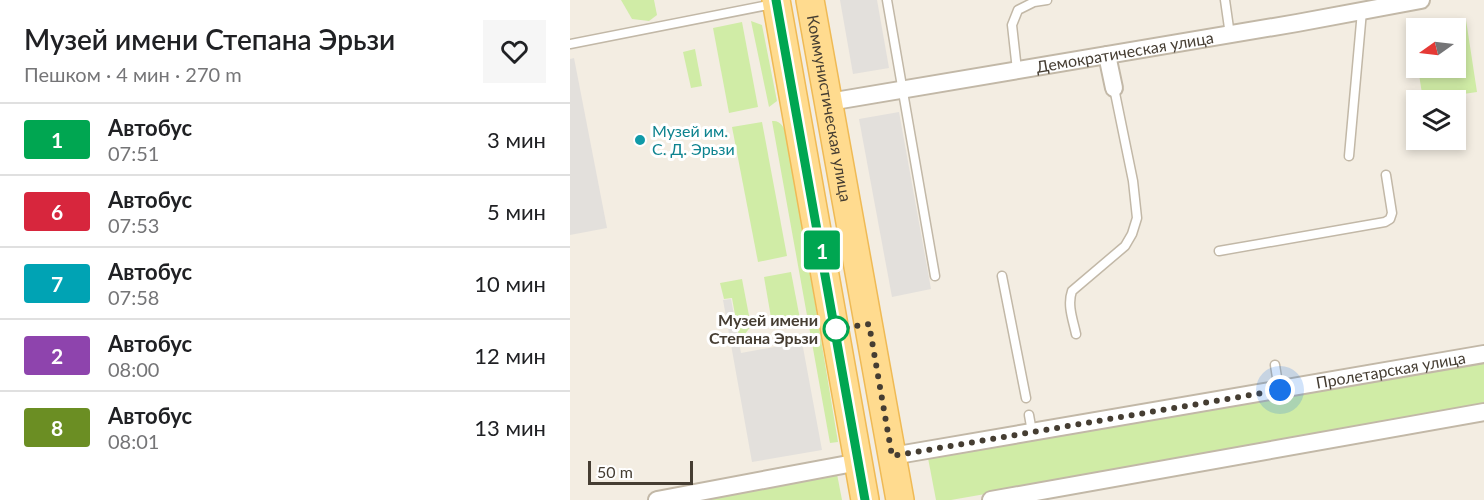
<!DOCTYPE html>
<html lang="ru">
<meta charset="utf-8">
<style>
body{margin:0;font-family:Lato,sans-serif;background:#f6f6f6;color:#202124;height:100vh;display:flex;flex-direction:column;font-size:22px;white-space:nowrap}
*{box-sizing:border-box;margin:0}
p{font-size:20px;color:#757577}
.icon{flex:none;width:33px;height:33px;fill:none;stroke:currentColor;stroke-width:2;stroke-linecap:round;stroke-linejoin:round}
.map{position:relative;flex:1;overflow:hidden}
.sheet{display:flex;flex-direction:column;background:#fff;width:570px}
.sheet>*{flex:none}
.badge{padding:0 12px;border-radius:4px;font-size:21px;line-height:39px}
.needle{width:39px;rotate:256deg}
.tools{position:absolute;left:836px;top:18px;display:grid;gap:12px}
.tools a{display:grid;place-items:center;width:60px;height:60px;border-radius:0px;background:#fff;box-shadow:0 3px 9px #0003;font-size:30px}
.scale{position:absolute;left:18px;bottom:15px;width:105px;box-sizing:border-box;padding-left:6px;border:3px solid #453d32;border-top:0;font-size:16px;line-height:21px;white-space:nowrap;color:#453d32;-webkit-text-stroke:4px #fff;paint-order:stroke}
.you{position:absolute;width:30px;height:30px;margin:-15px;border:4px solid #fff;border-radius:50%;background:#1a73e8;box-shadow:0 0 0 9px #1a73e833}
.map>.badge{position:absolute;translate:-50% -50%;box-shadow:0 0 0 3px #fff}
.round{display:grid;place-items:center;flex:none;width:63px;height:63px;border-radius:0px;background:#f6f6f6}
.summary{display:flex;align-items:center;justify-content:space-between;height:102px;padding:0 24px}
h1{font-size:28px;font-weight:600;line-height:45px}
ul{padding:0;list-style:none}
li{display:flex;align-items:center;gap:18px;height:72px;padding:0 24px;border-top:2px solid #e0e0e0}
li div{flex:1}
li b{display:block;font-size:22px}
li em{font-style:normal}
li .badge{min-width:66px;font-weight:700;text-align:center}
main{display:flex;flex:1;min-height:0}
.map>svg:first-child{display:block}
.green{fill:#d0eca6}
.parking{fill:#e3e0dc}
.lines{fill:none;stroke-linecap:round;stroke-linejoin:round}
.service-casing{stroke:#c2b8a7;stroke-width:11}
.minor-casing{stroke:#c2b8a7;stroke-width:20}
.primary-casing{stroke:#efba55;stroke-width:30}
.service{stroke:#fff;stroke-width:8}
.minor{stroke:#fff;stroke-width:16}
.primary{stroke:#ffdb8f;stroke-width:27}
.line-casing{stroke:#fff;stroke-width:14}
.line{stroke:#00a651;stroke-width:9}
.walk{stroke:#453d32;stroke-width:6;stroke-dasharray:0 10.8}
.culture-dot{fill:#0f9aa8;stroke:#fff;stroke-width:2}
.stop-dot{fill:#fff;stroke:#00a651;stroke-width:3}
.labels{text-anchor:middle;stroke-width:6;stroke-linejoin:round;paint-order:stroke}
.street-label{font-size:16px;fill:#453d32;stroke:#fff}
.culture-label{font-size:16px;fill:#0d838f;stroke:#fff;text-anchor:start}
.stop-label{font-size:16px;font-weight:bold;fill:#453d32;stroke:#fff;text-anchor:end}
</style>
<main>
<section class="sheet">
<div class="summary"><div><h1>Музей имени Степана Эрьзи</h1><p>Пешком · 4 мин · 270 m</p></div><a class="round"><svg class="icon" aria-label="heart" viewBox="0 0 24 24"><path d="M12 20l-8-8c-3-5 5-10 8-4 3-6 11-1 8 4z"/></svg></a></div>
<ul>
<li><span class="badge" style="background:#00a651;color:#fff">1</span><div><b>Автобус</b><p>07:51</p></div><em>3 мин</em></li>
<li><span class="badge" style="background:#d7263d;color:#fff">6</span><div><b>Автобус</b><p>07:53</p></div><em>5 мин</em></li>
<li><span class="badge" style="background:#00a3b4;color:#fff">7</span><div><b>Автобус</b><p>07:58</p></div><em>10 мин</em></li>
<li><span class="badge" style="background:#8e44ad;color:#fff">2</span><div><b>Автобус</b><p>08:00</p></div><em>12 мин</em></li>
<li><span class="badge" style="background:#6b8e23;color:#fff">8</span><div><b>Автобус</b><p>08:01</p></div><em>13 мин</em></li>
</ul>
</section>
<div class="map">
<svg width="914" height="500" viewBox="0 0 914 500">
<rect width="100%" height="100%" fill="#f3ede2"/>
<!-- green -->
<g class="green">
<path d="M 51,0 L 84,0 L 87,15 L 79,21 L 62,19 Z"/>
<path d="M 896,20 L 907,92 L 853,100 L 848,68 L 885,68 L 885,28 L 846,28 L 846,56 L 842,28 Z"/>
<path d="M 181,21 L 192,25 L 207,101 L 199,107 Z"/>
<path d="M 172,22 L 188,107 L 159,113 L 143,28 Z"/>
<path d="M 125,49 L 132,86 L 121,88 L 113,52 Z"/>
<path d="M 202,121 C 211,120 213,127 217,134 L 268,442 L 260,443 Z"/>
<path d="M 192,122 L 217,256 L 188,262 L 162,127 Z"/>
<path d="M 221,272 L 230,319 L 225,326 L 203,329 L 194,277 Z"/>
<path d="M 172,279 L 181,326 L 175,334 L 171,348 L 162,298 L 154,299 L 150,283 Z"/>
<path d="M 914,361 L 914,407 L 381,500 L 366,500 L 358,458 Z"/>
<path d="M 267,474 L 272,500 L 125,500 Z"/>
</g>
<!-- parking -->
<g class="parking">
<path d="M 270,0 L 307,0 L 319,68 L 283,74 Z"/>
<path d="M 4,58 L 37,228 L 0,235 L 0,59 Z"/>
<path d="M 329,112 L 361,289 L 322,297 L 289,119 Z"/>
<path d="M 161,299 L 171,353 L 232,342 L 252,450 L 182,462 L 153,300 Z"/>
</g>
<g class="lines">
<!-- service casing -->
<g class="service-casing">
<g id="service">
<path d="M 317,0 L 365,276"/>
<path d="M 655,0 L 660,35"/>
<path d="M 0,44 L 203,4"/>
<path d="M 447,70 L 442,25 L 448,10 L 464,2 L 477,0"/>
<path d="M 779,156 L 792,11"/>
<path d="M 649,251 L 815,222 L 820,219 L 822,213 L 816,175"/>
<path d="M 432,276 L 456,398"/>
<path d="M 506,334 C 503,320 497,305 502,291 L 555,246 L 562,234 L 567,218 L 563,181 L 544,88"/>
<path d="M 705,365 L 709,390"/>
<path d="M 459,415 L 462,432"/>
</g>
</g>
<!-- minor casing -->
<g class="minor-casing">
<g id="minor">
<path d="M 537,55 L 544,88"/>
<path id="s1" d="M 259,102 L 727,23 L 851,0"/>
<path id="s2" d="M 322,456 L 914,354"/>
<path d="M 87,500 L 289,462"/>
<path d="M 421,500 L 914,412"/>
</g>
</g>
<!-- primary casing -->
<g class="primary-casing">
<g id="primary">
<path d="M 206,0 L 295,500"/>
<path id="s3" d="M 240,0 L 330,500"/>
</g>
</g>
<!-- service -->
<use href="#service" class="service"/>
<!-- minor -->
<use href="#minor" class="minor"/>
<!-- primary -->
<use href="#primary" class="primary"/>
</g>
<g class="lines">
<!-- line casing -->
<g class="line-casing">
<path id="line" d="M 206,0 L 295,500"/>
</g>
<!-- line -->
<use href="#line" class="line"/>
<!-- walk -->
<path class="walk" d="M 266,329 L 299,324 L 322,456 L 710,390"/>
</g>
<!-- markers -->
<circle class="culture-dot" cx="70" cy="140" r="6"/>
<circle class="stop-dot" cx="266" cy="329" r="12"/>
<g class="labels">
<!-- street labels -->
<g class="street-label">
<text dy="6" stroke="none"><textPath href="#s1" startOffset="300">Демократическая улица</textPath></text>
<text dy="6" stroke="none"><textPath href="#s3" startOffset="110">Коммунистическая улица</textPath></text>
<text dy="6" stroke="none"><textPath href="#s2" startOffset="506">Пролетарская улица</textPath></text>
</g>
<!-- culture labels -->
<g class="culture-label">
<text x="82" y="137">Музей им.<tspan x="82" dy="18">С. Д. Эрьзи</tspan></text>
</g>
<!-- stop labels -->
<g class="stop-label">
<text x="248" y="326">Музей имени<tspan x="248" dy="18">Степана Эрьзи</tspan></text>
</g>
</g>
</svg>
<div class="tools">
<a><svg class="needle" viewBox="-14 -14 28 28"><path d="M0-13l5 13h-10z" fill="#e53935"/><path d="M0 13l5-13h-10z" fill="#757577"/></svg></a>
<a><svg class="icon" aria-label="layers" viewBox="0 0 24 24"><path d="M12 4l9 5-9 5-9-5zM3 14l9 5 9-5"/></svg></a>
</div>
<div class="scale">50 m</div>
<div class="you" style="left:710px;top:390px"></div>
<b class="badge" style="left:252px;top:250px;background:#00a651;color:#fff">1</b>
</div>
</main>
